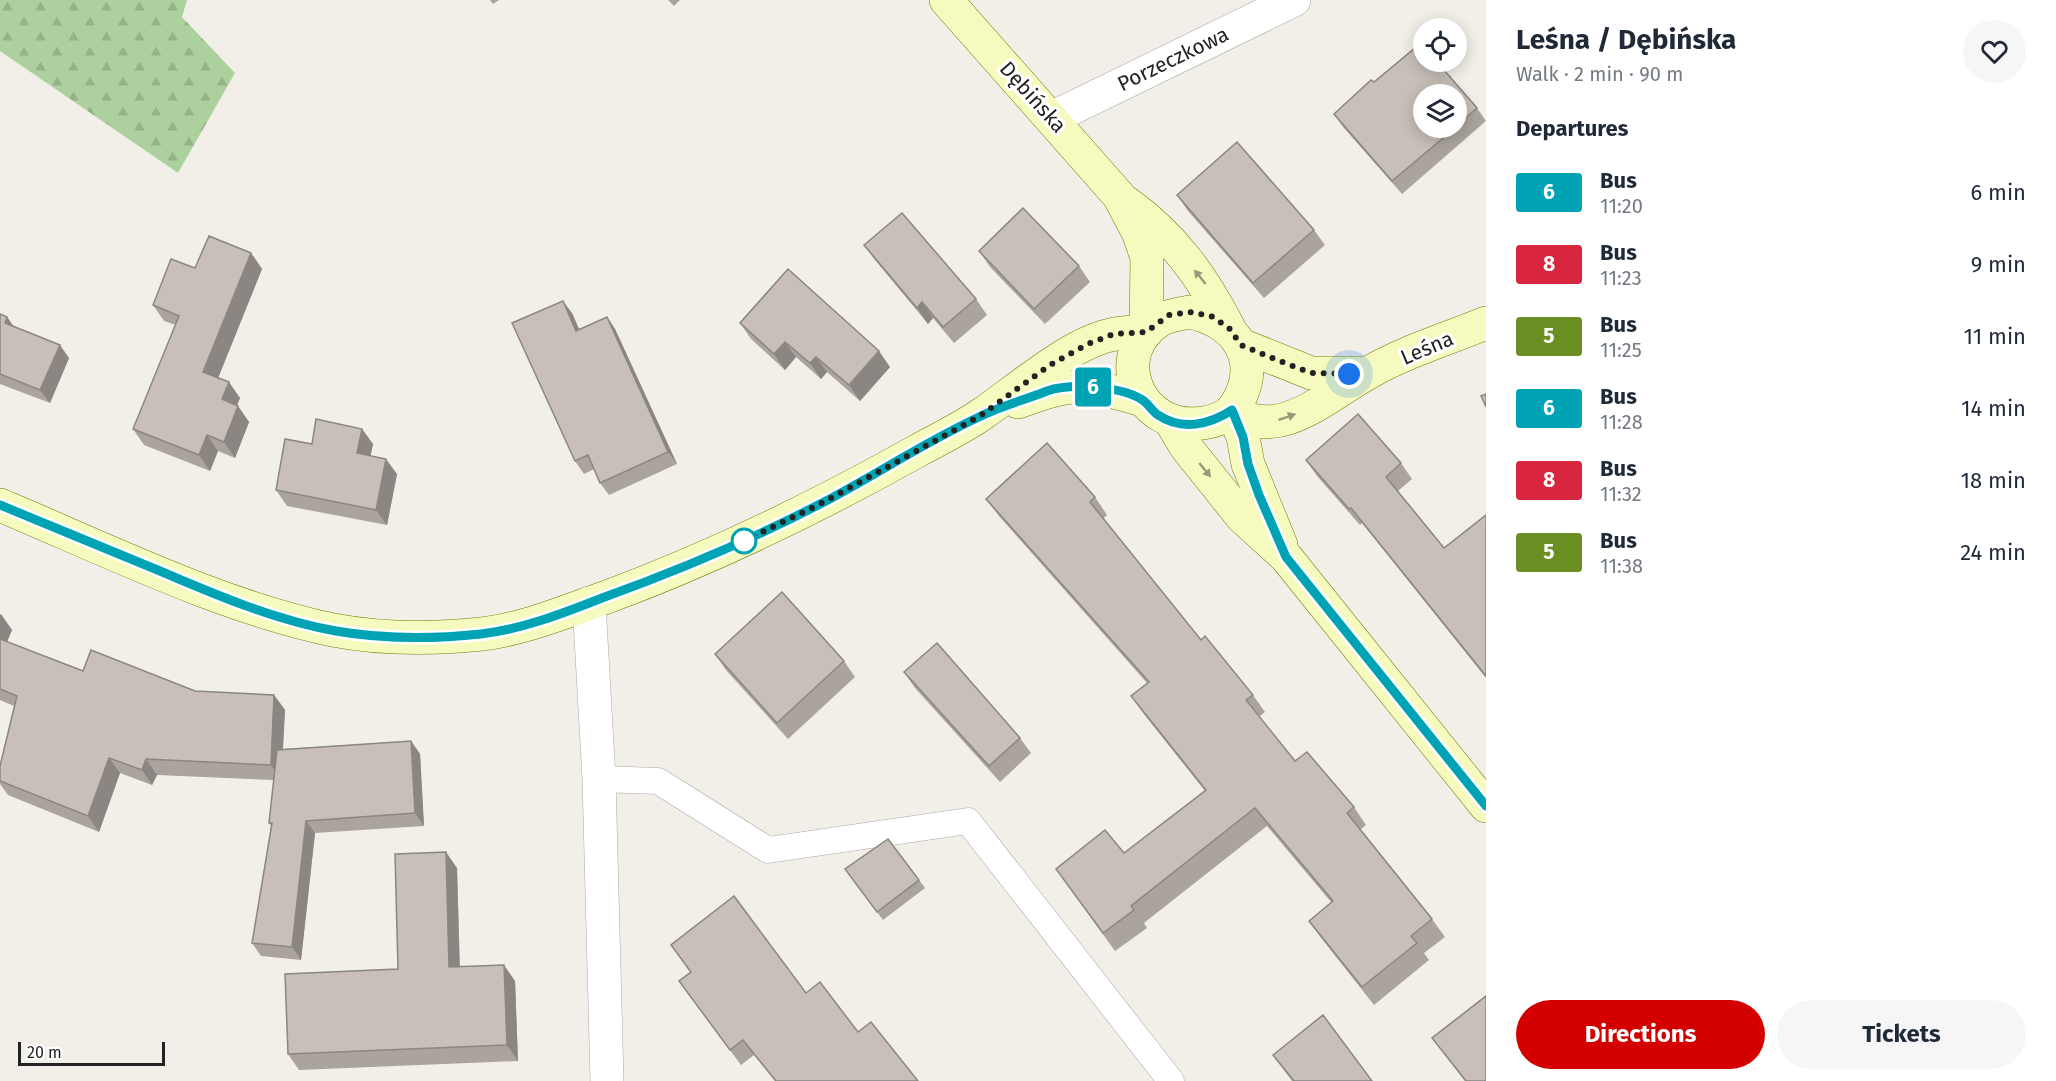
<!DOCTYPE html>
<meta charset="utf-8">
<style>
body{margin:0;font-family:"Fira Sans",sans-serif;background:#f6f6f7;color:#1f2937;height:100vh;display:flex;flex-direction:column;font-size:22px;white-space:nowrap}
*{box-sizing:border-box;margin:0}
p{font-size:20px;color:#747a83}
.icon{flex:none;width:33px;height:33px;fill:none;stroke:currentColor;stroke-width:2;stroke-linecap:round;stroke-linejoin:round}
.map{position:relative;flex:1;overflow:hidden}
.drawer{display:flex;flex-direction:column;background:#fff;width:570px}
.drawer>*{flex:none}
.badge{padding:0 12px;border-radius:4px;font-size:21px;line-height:39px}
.fabs{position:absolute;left:1413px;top:18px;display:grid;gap:12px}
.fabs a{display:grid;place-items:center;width:54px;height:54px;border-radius:50%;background:#fff;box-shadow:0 3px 15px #0003;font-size:30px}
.scale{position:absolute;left:18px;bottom:15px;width:147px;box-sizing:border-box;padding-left:6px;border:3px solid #222;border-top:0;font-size:16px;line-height:21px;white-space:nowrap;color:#222;-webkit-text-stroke:4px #fff;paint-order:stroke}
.you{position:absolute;width:30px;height:30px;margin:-15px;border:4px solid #fff;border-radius:50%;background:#1a73e8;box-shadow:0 0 0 9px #1a73e833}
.map>.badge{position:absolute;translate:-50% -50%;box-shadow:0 0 0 3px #fff}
h2{padding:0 30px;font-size:22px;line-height:54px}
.round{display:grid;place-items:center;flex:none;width:63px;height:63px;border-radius:32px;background:#f6f6f7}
.headline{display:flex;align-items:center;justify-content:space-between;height:102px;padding:0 30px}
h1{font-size:28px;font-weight:700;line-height:45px}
.primary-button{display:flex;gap:12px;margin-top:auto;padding:12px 30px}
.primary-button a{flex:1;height:69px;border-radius:36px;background:#d40000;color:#fff;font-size:24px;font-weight:700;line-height:69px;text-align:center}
.primary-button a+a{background:#f6f6f7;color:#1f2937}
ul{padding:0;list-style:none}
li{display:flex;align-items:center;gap:18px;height:72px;padding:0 30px}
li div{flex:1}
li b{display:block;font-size:22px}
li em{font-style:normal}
li .badge{min-width:66px;font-weight:700;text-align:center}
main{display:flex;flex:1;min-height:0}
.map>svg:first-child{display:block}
.forest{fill:url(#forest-firs)}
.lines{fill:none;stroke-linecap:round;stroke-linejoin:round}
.lane-casing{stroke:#a9a9a9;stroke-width:27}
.street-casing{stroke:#a9a9a9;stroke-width:34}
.secondary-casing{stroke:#707d05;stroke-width:34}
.lane{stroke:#fff;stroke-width:26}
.street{stroke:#fff;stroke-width:33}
.secondary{stroke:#f7fabf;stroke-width:33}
.wall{fill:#aba49e;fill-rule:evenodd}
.shaded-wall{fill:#8b8681}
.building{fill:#c7bfb8;stroke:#8b8681;stroke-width:1.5}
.oneway{fill:#979978}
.line-casing{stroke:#fff;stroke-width:14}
.line{stroke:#00a3b4;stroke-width:9}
.walk{stroke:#222;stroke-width:6;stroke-dasharray:0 10.8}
.stop-dot{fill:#fff;stroke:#00a3b4;stroke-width:3}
.labels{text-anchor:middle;stroke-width:6;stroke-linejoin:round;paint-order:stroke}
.street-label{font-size:21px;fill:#222;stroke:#fff}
</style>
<main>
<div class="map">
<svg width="1486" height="1081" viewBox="0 0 1486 1081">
<defs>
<pattern id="forest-firs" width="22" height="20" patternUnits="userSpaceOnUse" patternTransform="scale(1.5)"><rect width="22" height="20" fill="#add19e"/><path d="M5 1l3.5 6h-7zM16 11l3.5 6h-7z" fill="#95b388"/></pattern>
</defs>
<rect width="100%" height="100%" fill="#f2efe9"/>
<!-- forest -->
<path class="forest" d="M 0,0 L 187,0 L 182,17 L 235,73 L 178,173 L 0,51 Z"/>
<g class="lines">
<!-- lane casing -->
<g class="lane-casing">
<path id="lane" d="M 599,779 L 658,781 L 768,850 L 968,821 L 1171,1081"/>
</g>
<!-- street casing -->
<g class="street-casing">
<g id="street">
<path d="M 1052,118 L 1294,0"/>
<path d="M 589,603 L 599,779 L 607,1081"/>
</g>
</g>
<!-- secondary casing -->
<g class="secondary-casing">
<g id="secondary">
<path d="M 946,0 L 1119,196 L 1139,234 L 1147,258 L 1146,332"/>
<path d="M 1127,203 C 1174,237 1202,276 1229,328"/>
<path d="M 1190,312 C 1235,321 1263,359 1237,403 C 1231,415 1217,421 1203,423 C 1139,433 1106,354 1160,320 C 1169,315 1180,314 1190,312 Z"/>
<path d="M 1241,345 L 1311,373 L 1367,373"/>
<path d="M 1018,402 C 1075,381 1085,383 1142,400"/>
<path d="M 1232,410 C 1277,445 1329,394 1368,373 C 1404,352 1447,339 1486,323"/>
<path d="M 1232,410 L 1243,437 L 1248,464 L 1281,545"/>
<path d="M 1171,422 L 1186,447 L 1242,517 L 1286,557 L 1486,806"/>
<path d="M 0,505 C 105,549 222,607 333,630 C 380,639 434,639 482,634 C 525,629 567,611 607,597 C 715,557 817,507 917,451 C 939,439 962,428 982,414 C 1020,388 1071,342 1115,334 C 1125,332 1136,332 1146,332"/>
</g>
</g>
<!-- lane -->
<use href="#lane" class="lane"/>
<!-- street -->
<use href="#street" class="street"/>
<!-- secondary -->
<use href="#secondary" class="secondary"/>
</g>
<!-- wall -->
<g class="wall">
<path d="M 490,0 L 499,0 L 493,4 Z"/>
<path d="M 668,0 L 680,0 L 674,6 Z"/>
<path d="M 1421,43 L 1424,45 L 1424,62 L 1437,62 L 1477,108 L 1486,121 L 1402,194 L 1343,127 L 1334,114 L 1371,80 L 1374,82 ZM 1424,94 L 1456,94 L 1456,128 L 1424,128 Z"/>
<path d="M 1177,195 L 1314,230 L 1325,245 L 1264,298 L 1188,211 Z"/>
<path d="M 864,245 L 976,299 L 987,315 L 954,343 L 933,318 L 928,324 L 875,260 Z"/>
<path d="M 979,251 L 1079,266 L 1090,282 L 1045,324 L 990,267 Z"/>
<path d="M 251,253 L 262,269 L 218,378 L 240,398 L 237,405 L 249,422 L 235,458 L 218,451 L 210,471 L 144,445 L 133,429 L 176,325 L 164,321 L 153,305 L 195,268 Z"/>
<path d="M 572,313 L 579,329 L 607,317 L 615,329 L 677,464 L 609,495 L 600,483 L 594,469 L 584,474 L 575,461 Z"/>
<path d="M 0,314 L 7,317 L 14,327 L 69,358 L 50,403 L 0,384 Z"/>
<path d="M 740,323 L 890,367 L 860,401 L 827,372 L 821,379 L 796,357 L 785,370 L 751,339 Z"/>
<path d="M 362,429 L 373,444 L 370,456 L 397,474 L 387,525 L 287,506 L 276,490 L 312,444 Z"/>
<path d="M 1306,460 L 1401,463 L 1412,479 L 1398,491 L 1444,548 L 1486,515 L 1486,678 L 1362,523 L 1360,525 L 1317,476 Z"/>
<path d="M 1095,497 L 1107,515 L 1103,519 L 1201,640 L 1253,695 L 1265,712 L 1259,717 L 1295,761 L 1354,807 L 1366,825 L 1360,830 L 1432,919 L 1445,937 L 1424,953 L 1429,960 L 1374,1005 L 1322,939 L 1309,921 L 1331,902 L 1267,826 L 1144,923 L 1147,928 L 1115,951 L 1068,886 L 1124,853 L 1205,791 L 1143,713 L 1131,696 L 1147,683 L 999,516 L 986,499 Z"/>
<path d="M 0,614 L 12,630 L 7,642 L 83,671 L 195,691 L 274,695 L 285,710 L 283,749 L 411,741 L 420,754 L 424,826 L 315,833 L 301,960 L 261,956 L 252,943 L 271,826 L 269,823 L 274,780 L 157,775 L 152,785 L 120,773 L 99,832 L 8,795 L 0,784 L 0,766 L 14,706 L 0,700 Z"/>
<path d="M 715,654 L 844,661 L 855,677 L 788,739 L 726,670 Z"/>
<path d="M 904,672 L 1020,738 L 1031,753 L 1000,782 L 915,688 Z"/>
<path d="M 888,839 L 925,888 L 883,920 L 845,869 Z"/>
<path d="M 457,868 L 460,967 L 515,981 L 518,1061 L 299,1070 L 288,1054 L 398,969 Z"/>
<path d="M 671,945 L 806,993 L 858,1032 L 918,1081 L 775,1081 L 754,1055 L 741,1065 L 679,981 L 690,972 Z"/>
<path d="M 1432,1038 L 1486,1081 L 1465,1081 Z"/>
<path d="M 1273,1055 L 1372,1081 L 1292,1081 Z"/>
</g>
<!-- shaded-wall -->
<g class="shaded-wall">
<path d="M 251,253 L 262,269 L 214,388 L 203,372 Z"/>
<path d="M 563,301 L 572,313 L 585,343 L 576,331 Z"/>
<path d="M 922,302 L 933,318 L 928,324 L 917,308 Z"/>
<path d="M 7,317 L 16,330 L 5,323 Z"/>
<path d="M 607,317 L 615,329 L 677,464 L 668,452 Z"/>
<path d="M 785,342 L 796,357 L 785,370 L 774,354 Z"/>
<path d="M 60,345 L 69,358 L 50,403 L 40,390 Z"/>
<path d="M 879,351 L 890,367 L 860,401 L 849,385 Z"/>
<path d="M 816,357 L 827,372 L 821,379 L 810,363 Z"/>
<path d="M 229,382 L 240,398 L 233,415 L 222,399 Z"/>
<path d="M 238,406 L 249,422 L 235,458 L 224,442 Z"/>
<path d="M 362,429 L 373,444 L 368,469 L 357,453 Z"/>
<path d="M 207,435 L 218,451 L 210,471 L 199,455 Z"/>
<path d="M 386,459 L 397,474 L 387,525 L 376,510 Z"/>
<path d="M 1,614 L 12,630 L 3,651 L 0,647 L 0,616 Z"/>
<path d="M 274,695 L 285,710 L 281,781 L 271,765 Z"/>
<path d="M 411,741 L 420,754 L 424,826 L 415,813 Z"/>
<path d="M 109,758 L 120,773 L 99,832 L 88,816 Z"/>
<path d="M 146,759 L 157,775 L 152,785 L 142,770 Z"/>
<path d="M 306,821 L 315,833 L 301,960 L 292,947 Z"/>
<path d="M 446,852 L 457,868 L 460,983 L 449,967 Z"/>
<path d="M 504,965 L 515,981 L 518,1061 L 507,1045 Z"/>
</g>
<!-- building -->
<g class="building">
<path d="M 1421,43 L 1424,45 L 1424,62 L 1437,62 L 1477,108 L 1456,126 L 1456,94 L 1424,94 L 1424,128 L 1455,128 L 1392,181 L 1334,114 L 1371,80 L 1374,82 Z"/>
<path d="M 1237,142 L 1314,230 L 1253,283 L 1177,195 Z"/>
<path d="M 1023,208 L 1079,266 L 1034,309 L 979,251 Z"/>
<path d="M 902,213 L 976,299 L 943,327 L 922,302 L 917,308 L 864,245 Z"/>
<path d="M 209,236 L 251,253 L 203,372 L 229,382 L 222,399 L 238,406 L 224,442 L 207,435 L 199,455 L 133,429 L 179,316 L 153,305 L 171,259 L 195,268 Z"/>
<path d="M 788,269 L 879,351 L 849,385 L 816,357 L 810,363 L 785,342 L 774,354 L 740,323 Z"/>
<path d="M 563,301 L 576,331 L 607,317 L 668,452 L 600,483 L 588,455 L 575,461 L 512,323 Z"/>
<path d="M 0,314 L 7,317 L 5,323 L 60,345 L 40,390 L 0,374 Z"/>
<path d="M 1486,394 L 1486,407 L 1481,396 Z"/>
<path d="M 1358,414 L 1401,463 L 1386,477 L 1444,548 L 1486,515 L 1486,676 L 1351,508 L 1349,509 L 1306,460 Z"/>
<path d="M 316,419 L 362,429 L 357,453 L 386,459 L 376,510 L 276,490 L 285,439 L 312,444 Z"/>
<path d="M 1047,443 L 1095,497 L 1090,502 L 1201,640 L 1205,636 L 1253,695 L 1246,700 L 1295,761 L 1307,752 L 1354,807 L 1347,813 L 1432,919 L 1411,936 L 1417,943 L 1362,987 L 1309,921 L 1333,901 L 1255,808 L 1131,906 L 1134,910 L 1103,933 L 1056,869 L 1105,830 L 1124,853 L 1206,790 L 1131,696 L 1149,682 L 986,499 Z"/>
<path d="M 782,592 L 844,661 L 777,723 L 715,654 Z"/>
<path d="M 0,639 L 83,671 L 91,650 L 195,691 L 274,695 L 271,765 L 146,759 L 142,770 L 109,758 L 88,816 L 0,781 L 0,766 L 17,696 L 0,689 Z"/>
<path d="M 937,643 L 1020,738 L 989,766 L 904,672 Z"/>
<path d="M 411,741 L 415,813 L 306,821 L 292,947 L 252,943 L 272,823 L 269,823 L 277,750 Z"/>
<path d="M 888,839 L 919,880 L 877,912 L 845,869 Z"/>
<path d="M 446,852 L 449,967 L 504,965 L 507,1045 L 288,1054 L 285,974 L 398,969 L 395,854 Z"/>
<path d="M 734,896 L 806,993 L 820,982 L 858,1032 L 871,1022 L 918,1081 L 776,1081 L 743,1040 L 730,1050 L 679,981 L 691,972 L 671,945 Z"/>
<path d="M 1486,996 L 1486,1081 L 1466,1081 L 1432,1038 Z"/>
<path d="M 1323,1015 L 1372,1081 L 1294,1081 L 1273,1055 Z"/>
</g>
<!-- one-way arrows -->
<defs><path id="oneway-solid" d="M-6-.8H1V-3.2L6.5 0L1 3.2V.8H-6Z" transform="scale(1.5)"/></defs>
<g class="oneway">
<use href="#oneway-solid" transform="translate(1200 277) rotate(-129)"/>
<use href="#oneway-solid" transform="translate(1287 417) rotate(-19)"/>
<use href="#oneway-solid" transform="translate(1205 470) rotate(51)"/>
</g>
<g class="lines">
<!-- line casing -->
<g class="line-casing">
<path id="line" d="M 0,505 C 53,527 107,549 160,571 C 216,595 275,620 336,631 C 382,639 434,639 481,634 C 523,629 564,613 602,598 C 677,571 751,540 822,503 C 874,476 925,442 979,417 C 1000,406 1025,400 1047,391 C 1071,383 1123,386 1144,401 C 1149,405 1152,411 1158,415 C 1182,431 1209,425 1232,410 L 1243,437 L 1248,464 L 1259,495 L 1286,557 L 1486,806"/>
</g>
<!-- line -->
<use href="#line" class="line"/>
<!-- walk -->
<path class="walk" d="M 744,541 L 820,504 L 980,416 L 1050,365 L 1088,344 L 1114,334 L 1146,332 L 1169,315 L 1190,312 L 1211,316 L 1229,328 L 1241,345 L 1277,360 L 1311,373 L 1349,374"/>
</g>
<!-- markers -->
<circle class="stop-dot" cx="744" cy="541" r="12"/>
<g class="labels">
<!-- street labels -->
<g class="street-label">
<text transform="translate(1173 59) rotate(-26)" y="7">Porzeczkowa</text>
<text transform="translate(1033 97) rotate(48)" y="7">Dębińska</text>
<text transform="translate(1427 348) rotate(-23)" y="7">Leśna</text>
</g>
</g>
</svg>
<div class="fabs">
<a><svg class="icon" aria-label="locate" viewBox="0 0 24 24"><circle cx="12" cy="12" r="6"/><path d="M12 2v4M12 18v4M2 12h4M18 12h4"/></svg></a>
<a><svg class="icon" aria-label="layers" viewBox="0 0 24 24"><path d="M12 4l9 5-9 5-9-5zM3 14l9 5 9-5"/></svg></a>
</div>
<div class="scale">20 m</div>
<div class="you" style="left:1349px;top:374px"></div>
<b class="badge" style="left:1093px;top:387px;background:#00a3b4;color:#fff">6</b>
</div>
<section class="drawer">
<div class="headline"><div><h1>Leśna / Dębińska</h1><p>Walk · 2 min · 90 m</p></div><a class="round"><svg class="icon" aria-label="heart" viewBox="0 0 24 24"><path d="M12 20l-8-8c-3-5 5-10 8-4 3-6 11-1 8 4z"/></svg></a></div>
<h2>Departures</h2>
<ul>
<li><span class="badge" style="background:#00a3b4;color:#fff">6</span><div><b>Bus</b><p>11:20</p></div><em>6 min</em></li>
<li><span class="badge" style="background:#d7263d;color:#fff">8</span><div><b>Bus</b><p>11:23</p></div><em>9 min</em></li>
<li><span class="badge" style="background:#6b8e23;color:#fff">5</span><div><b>Bus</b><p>11:25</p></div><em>11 min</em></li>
<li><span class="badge" style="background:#00a3b4;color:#fff">6</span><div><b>Bus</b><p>11:28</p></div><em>14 min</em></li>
<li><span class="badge" style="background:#d7263d;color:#fff">8</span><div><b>Bus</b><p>11:32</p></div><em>18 min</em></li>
<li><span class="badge" style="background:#6b8e23;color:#fff">5</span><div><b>Bus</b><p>11:38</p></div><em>24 min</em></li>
</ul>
<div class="primary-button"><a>Directions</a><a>Tickets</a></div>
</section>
</main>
